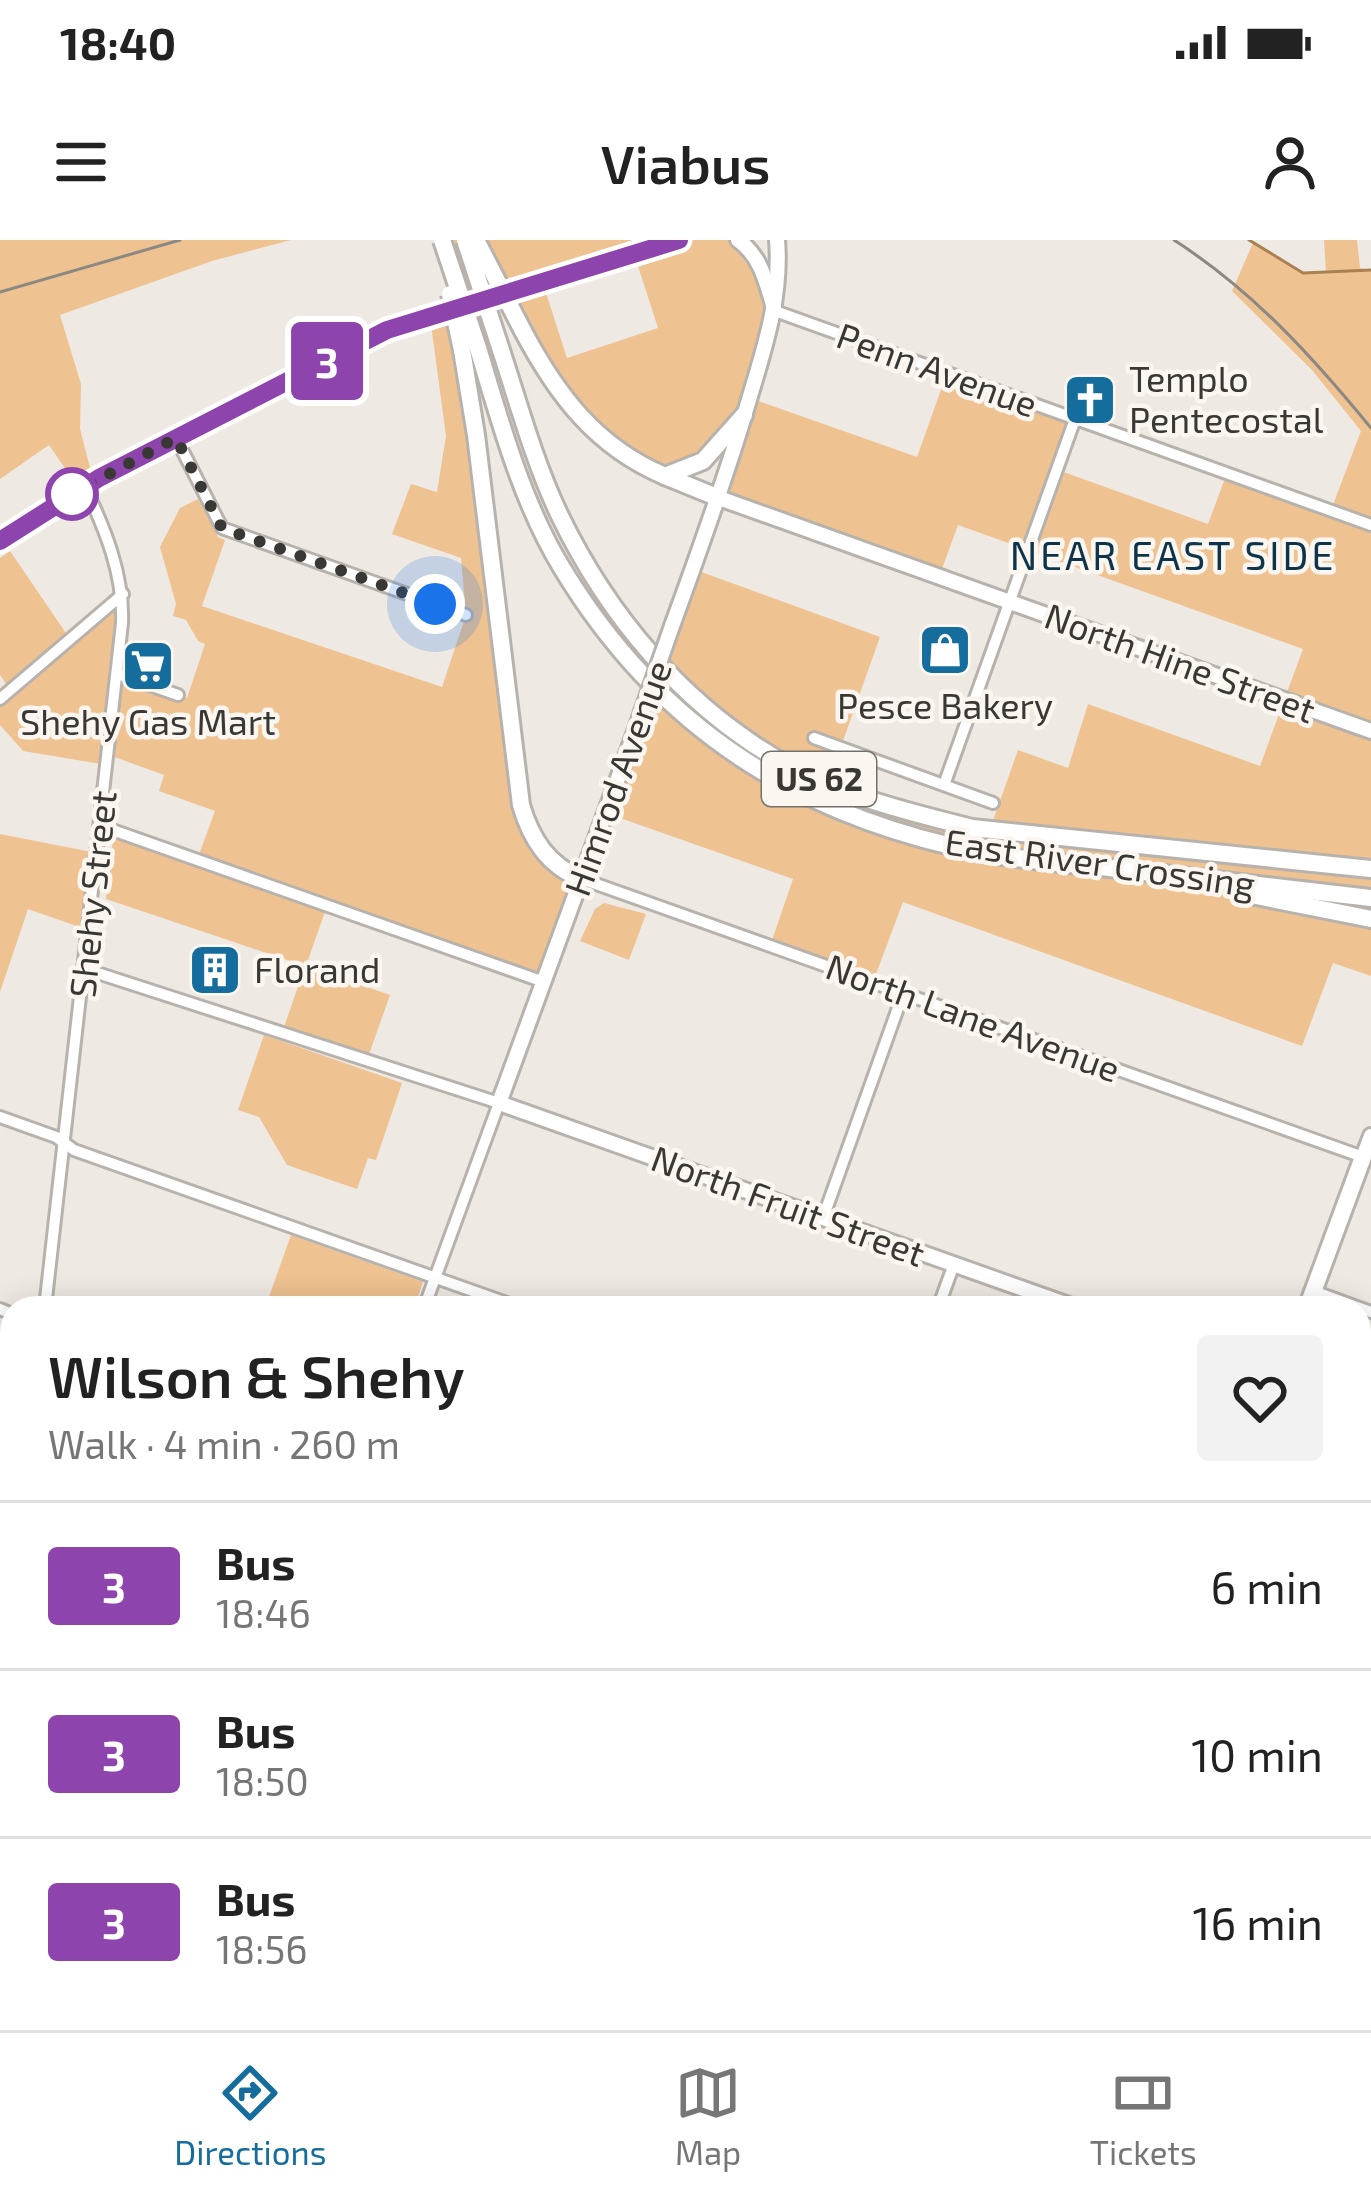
<!DOCTYPE html>
<meta charset="utf-8">
<style>
body{margin:0;font-family:"Exo 2",sans-serif;background:#f2f2f2;color:#222;height:100vh;display:flex;flex-direction:column;font-size:45px;white-space:nowrap}
*{box-sizing:border-box;margin:0}
p{font-size:39px;color:#767676}
.icon{flex:none;width:66px;height:66px;fill:none;stroke:currentColor;stroke-width:2;stroke-linecap:round;stroke-linejoin:round}
.map{position:relative;flex:1;overflow:hidden}
.drawer{position:absolute;left:0px;top:1056px;width:1371px;height:735px;display:flex;flex-direction:column;background:#fff;border-radius:36px 36px 0 0;box-shadow:0 6px 30px #0003}
.drawer>*{flex:none}
.badge{padding:0 24px;border-radius:9px;font-size:42px;line-height:78px}
.you{position:absolute;width:60px;height:60px;margin:-30px;border:9px solid #fff;border-radius:50%;background:#1a73e8;box-shadow:0 0 0 18px #1a73e833}
.map>.badge{position:absolute;translate:-50% -50%;box-shadow:0 0 0 6px #fff}
.round{display:grid;place-items:center;flex:none;width:126px;height:126px;border-radius:12px;background:#f2f2f2}
.head{display:flex;align-items:center;justify-content:space-between;height:204px;padding:0 48px}
h1{font-size:57px;font-weight:600;line-height:90px}
ul{padding:0;list-style:none}
li{display:flex;align-items:center;gap:36px;height:168px;padding:0 48px;border-top:3px solid #e0e0e0}
li div{flex:1}
li b{display:block;font-size:45px}
li em{font-style:normal}
li .badge{min-width:132px;font-weight:700;text-align:center}
.status{display:flex;justify-content:space-between;align-items:center;height:84px;padding:0 60px;background:#fff;direction:ltr}
.status svg{height:33px;fill:currentColor}
header{display:flex;justify-content:space-between;align-items:center;height:156px;padding:0 48px;background:#fff;font-size:54px;font-weight:600}
.dock{display:flex;justify-content:space-around;align-items:center;height:168px;border-top:3px solid #e0e0e0;background:#fff;font-size:33px;color:#767676}
.dock a{display:grid;justify-items:center;gap:6px}
.dock .current{color:#156d9d}
.map>svg:first-child{display:block}
.green{fill:#efc291;fill-rule:evenodd}
.lines{fill:none;stroke-linecap:round;stroke-linejoin:round}
.stream{stroke:#a98152;stroke-width:3}
.minor-casing{stroke:#b8b2ac;stroke-width:16}
.major-casing{stroke:#b8b2ac;stroke-width:20}
.highway-casing{stroke:#b8b2ac;stroke-width:22}
.minor{stroke:#fff;stroke-width:10}
.major{stroke:#fff;stroke-width:14}
.highway{stroke:#fff;stroke-width:16}
.rail{stroke:#8c8884;stroke-width:3}
.major-bridge-casing{stroke:#b8b2ac;stroke-width:20;stroke-linecap:butt}
.highway-bridge-casing{stroke:#b8b2ac;stroke-width:22;stroke-linecap:butt}
.major-bridge{stroke:#fff;stroke-width:14}
.highway-bridge{stroke:#fff;stroke-width:16}
.line-casing{stroke:#fff;stroke-width:27}
.line{stroke:#8e44ad;stroke-width:18}
.walk{stroke:#3a3835;stroke-width:12;stroke-dasharray:0 21.6}
.stop-dot{fill:#fff;stroke:#8e44ad;stroke-width:6}
.labels{text-anchor:middle;stroke-width:9;stroke-linejoin:round;paint-order:stroke}
.shield{fill:#fcf6f0;stroke:#74716d;stroke-width:3}
.shield-label{font-size:33px;font-weight:bold;fill:#3a3835}
.street-label{font-size:36px;fill:#3a3835;stroke:#fcf6f0}
.poi-label{font-size:36px;fill:#3a3835;stroke:#fcf6f0;text-anchor:start}
.neighbourhood-label{font-size:39px;letter-spacing:3px;fill:#0c344b;stroke:#fcf6f0}
</style>
<div class="status"><b>18:40</b><svg viewBox="0 0 49 12"><path d="M0 12V9h3v3zM5 12V6h3v6zM10 12V3h3v9zM15 12V0h3v12zM26 1h20v11H26zM47 4h2v5h-2z"/></svg></div>
<header><svg class="icon" aria-label="menu" viewBox="0 0 24 24"><path d="M4 6h16M4 12h16M4 18h16"/></svg>Viabus<svg class="icon" aria-label="person" viewBox="0 0 24 24"><circle cx="12" cy="8" r="4"/><path d="M4 21q1-7 8-7t8 7"/></svg></header>
<div class="map">
<svg width="1371" height="1790" viewBox="0 0 1371 1790">
<rect width="100%" height="100%" fill="#efe9e3"/>
<!-- green -->
<g class="green">
<path d="M 0,0 L 291,0 L 212,21 L 60,75 L 81,144 L 80,189 L 90,228 L 71,237 L 49,205 L 0,239 Z"/>
<path d="M 439,0 L 738,0 L 747,5 L 775,71 L 750,158 L 917,217 L 947,133 L 1075,179 L 1058,230 L 1208,284 L 1227,233 L 1331,270 L 1361,191 L 1312,130 L 1232,51 L 1253,3 L 1303,33 L 1326,33 L 1324,0 L 1357,0 L 1360,28 L 1371,30 L 1371,736 L 1333,723 L 1302,806 L 903,662 L 873,742 L 770,706 L 793,639 L 606,573 L 693,329 L 880,397 L 828,543 L 990,589 L 1018,510 L 1068,528 L 1088,464 L 1260,526 L 1303,409 L 958,285 L 939,337 L 719,258 L 743,179 L 709,216 L 665,236 L 599,196 L 504,54 L 464,66 L 527,584 L 582,639 L 544,742 L 327,666 L 306,726 L 390,755 L 367,820 L 282,793 L 305,726 L 106,659 L 114,591 L 197,620 L 215,571 L 159,551 L 164,535 L 109,515 L 107,525 L 23,511 L 0,485 L 0,459 L 10,450 L 0,435 L 0,318 L 10,311 L 70,399 L 123,354 L 118,434 L 187,458 L 205,404 L 198,401 L 186,380 L 173,376 L 176,364 L 160,307 L 180,268 L 198,259 L 218,297 L 225,300 L 202,366 L 442,447 L 466,375 L 461,318 L 392,294 L 411,244 L 437,252 L 446,196 L 430,77 L 454,71 ZM 638,26 L 658,88 L 567,118 L 546,53 Z"/>
<path d="M 0,594 L 97,613 L 88,690 L 28,669 L 0,752 Z"/>
<path d="M 604,663 L 646,674 L 629,720 L 580,701 L 595,669 Z"/>
<path d="M 264,795 L 402,843 L 376,920 L 368,918 L 357,949 L 287,925 L 259,877 L 238,870 Z"/>
<path d="M 291,995 L 423,1042 L 414,1068 L 265,1068 Z"/>
</g>
<g class="lines">
<!-- stream -->
<path class="stream" d="M 1249,0 L 1303,33 L 1371,30"/>
<!-- minor casing -->
<g class="minor-casing">
<g id="minor">
<path d="M 775,71 L 1371,285"/>
<path d="M 176,198 L 222,288 L 466,375"/>
<path d="M 118,434 L 178,455"/>
<path d="M 0,459 L 123,354"/>
<path d="M 814,498 L 993,563"/>
<path d="M 944,545 L 1075,179"/>
<path d="M 101,586 L 544,742"/>
<path d="M 582,639 L 1363,917"/>
<path d="M 85,729 L 499,863 L 424,1068"/>
<path d="M 0,877 L 56,897 L 74,910 L 521,1068"/>
<path d="M 823,978 L 903,754"/>
<path d="M 1313,1051 L 1371,1072"/>
<path d="M 45,1068 L 122,383 C 124,335 105,289 85,247"/>
<path d="M 938,1068 L 954,1024"/>
<path d="M 0,1069 L 12,1074"/>
<path d="M 0,1228 L 12,1232"/>
<path d="M 1359,1260 L 1371,1264"/>
<path d="M 0,1393 L 12,1316"/>
<path d="M 0,1418 L 12,1423"/>
<path d="M 1359,1490 L 1371,1494"/>
<path d="M 0,1611 L 12,1615"/>
<path d="M 1359,1673 L 1371,1640"/>
<path d="M 1359,1725 L 1371,1729"/>
<path d="M 470,1779 L 501,1790"/>
<path d="M 162,1790 L 166,1779"/>
<path d="M 676,1790 L 680,1779"/>
<path d="M 1139,1790 L 1143,1779"/>
<path d="M 1317,1790 L 1321,1779"/>
</g>
</g>
<!-- major casing -->
<g class="major-casing">
<g id="major">
<path d="M 738,0 C 761,16 766,42 774,68"/>
<path d="M 719,258 L 1371,491"/>
<path d="M 0,301 L 99,239 L 387,90 L 679,0"/>
<path d="M 672,386 C 698,315 723,245 745,173 C 762,115 782,61 777,0"/>
<path d="M 635,492 L 499,863 L 1077,1068"/>
<path d="M 1363,917 L 1371,896"/>
<path d="M 1359,1189 L 1371,1204"/>
</g>
</g>
<!-- highway casing -->
<g class="highway-casing">
<g id="highway">
<path d="M 523,91 C 557,155 596,207 665,236 L 703,221 L 744,175"/>
<path d="M 498,101 C 517,158 533,219 559,274 C 608,376 683,465 782,522 C 839,555 908,572 972,588 L 1371,629"/>
<path d="M 478,108 C 500,181 522,263 562,328 C 659,489 801,578 984,613 C 1028,621 1074,624 1119,629 C 1203,639 1287,648 1371,658"/>
<path d="M 462,110 L 476,195 L 521,565 C 531,599 548,626 582,639"/>
<path d="M 665,236 L 719,258"/>
<path d="M 1241,653 L 1371,679"/>
<path d="M 1307,1068 L 1363,917"/>
<path d="M 923,1790 L 935,1779"/>
</g>
</g>
<!-- minor -->
<use href="#minor" class="minor"/>
<!-- major -->
<use href="#major" class="major"/>
<!-- highway -->
<use href="#highway" class="highway"/>
<!-- rail -->
<g class="rail">
<path d="M 1174,0 C 1253,51 1312,116 1371,188"/>
<path d="M 0,52 L 180,0"/>
</g>
<!-- major-bridge casing -->
<g class="major-bridge-casing">
<path id="major-bridge" d="M 635,492 L 672,386"/>
</g>
<!-- highway-bridge casing -->
<g class="highway-bridge-casing">
<g id="highway-bridge">
<path d="M 442,0 L 478,108"/>
<path d="M 465,0 L 498,101"/>
<path d="M 476,0 L 523,91"/>
<path d="M 450,54 L 462,110"/>
</g>
</g>
<!-- major-bridge -->
<use href="#major-bridge" class="major-bridge"/>
<!-- highway-bridge -->
<use href="#highway-bridge" class="highway-bridge"/>
</g>
<g class="lines">
<!-- line casing -->
<g class="line-casing">
<path id="line" d="M 0,301 L 99,238 L 387,90 L 679,0"/>
</g>
<!-- line -->
<use href="#line" class="line"/>
<!-- walk -->
<path class="walk" d="M 72,254 L 176,198 L 222,288 L 435,364"/>
</g>
<!-- icons -->
<defs>
<g id="church-square" transform="scale(2.7)"><rect x="-9" y="-9" width="18" height="18" rx="4" fill="#156d9d" stroke="#fcf6f0"/><path d="M-1.2-6h2.4v3.5h3.3v2.4h-3.3V6h-2.4V-.1h-3.3v-2.4h3.3Z" fill="#fff"/></g>
<g id="shop-square" transform="scale(2.7)"><rect x="-9" y="-9" width="18" height="18" rx="4" fill="#156d9d" stroke="#fcf6f0"/><path d="M-5-2.5h2.3a2.7 3.5 0 0 1 5.4 0H5L5.5 6h-11ZM-1.5-2.5h3a1.5 2.3 0 0 0-3 0Z" fill="#fff"/></g>
<g id="supermarket-square" transform="scale(2.7)"><rect x="-9" y="-9" width="18" height="18" rx="4" fill="#156d9d" stroke="#fcf6f0"/><path d="M-6-5.5h2.5l.6 2H6L4.5 2H-2.5L-4.4-4H-6ZM-1.5 3.2a1.3 1.3 0 1 0 .1 0ZM3 3.2a1.3 1.3 0 1 0 .1 0Z" fill="#fff"/></g>
<g id="building-square" transform="scale(2.7)"><rect x="-9" y="-9" width="18" height="18" rx="4" fill="#156d9d" stroke="#fcf6f0"/><path d="M-4-6H4V6H1V3H-1V6H-4ZM-2.5-4.3h1.7v1.8h-1.7ZM.8-4.3h1.7v1.8H.8ZM-2.5-1h1.7V.8h-1.7ZM.8-1h1.7V.8H.8Z" fill="#fff"/></g>
</defs>
<g fill-rule="evenodd">
<use href="#church-square" x="1090" y="160"/>
<use href="#shop-square" x="945" y="410"/>
<use href="#supermarket-square" x="148" y="426"/>
<use href="#building-square" x="215" y="730"/>
</g>
<!-- markers -->
<circle class="stop-dot" cx="72" cy="254" r="24"/>
<g class="labels">
<!-- shield labels -->
<rect class="shield" x="762" y="512" width="114" height="54" rx="9"/>
<g class="shield-label">
<text x="819" y="551">US 62</text>
</g>
<!-- street labels -->
<g class="street-label">
<text transform="translate(937 130) rotate(20)" y="13">Penn Avenue</text>
<text transform="translate(1180 423) rotate(20)" y="13">North Hine Street</text>
<text transform="translate(618 538) rotate(-70)" y="13">Himrod Avenue</text>
<text transform="translate(1100 623) rotate(8)" y="13">East River Crossing</text>
<text transform="translate(93 654) rotate(-84)" y="13">Shehy Street</text>
<text transform="translate(973 778) rotate(20)" y="13">North Lane Avenue</text>
<text transform="translate(788 966) rotate(20)" y="13">North Fruit Street</text>
</g>
<!-- poi labels -->
<g class="poi-label">
<text x="1129" y="152">Templo<tspan x="1129" dy="41">Pentecostal</tspan></text>
<text x="945" y="479" text-anchor="middle">Pesce Bakery</text>
<text x="148" y="495" text-anchor="middle">Shehy Gas Mart</text>
<text x="254" y="743">Florand</text>
</g>
<!-- neighbourhood labels -->
<g class="neighbourhood-label">
<text x="1173" y="330">NEAR EAST SIDE</text>
</g>
</g>
</svg>
<div class="you" style="left:435px;top:364px"></div>
<b class="badge" style="left:327px;top:121px;background:#8e44ad;color:#fff">3</b>
<section class="drawer">
<div class="head"><div><h1>Wilson &amp; Shehy</h1><p>Walk · 4 min · 260 m</p></div><a class="round"><svg class="icon" aria-label="heart" viewBox="0 0 24 24"><path d="M12 20l-8-8c-3-5 5-10 8-4 3-6 11-1 8 4z"/></svg></a></div>
<ul>
<li><span class="badge" style="background:#8e44ad;color:#fff">3</span><div><b>Bus</b><p>18:46</p></div><em>6 min</em></li>
<li><span class="badge" style="background:#8e44ad;color:#fff">3</span><div><b>Bus</b><p>18:50</p></div><em>10 min</em></li>
<li><span class="badge" style="background:#8e44ad;color:#fff">3</span><div><b>Bus</b><p>18:56</p></div><em>16 min</em></li>
</ul>
</section>
</div>
<nav class="dock">
<a class="current"><svg class="icon" aria-label="directions" viewBox="0 0 24 24"><path d="M12 3l9 9-9 9-9-9zM9 14v-3h6M13 9l2 2-2 2"/></svg>Directions</a>
<a><svg class="icon" aria-label="map" viewBox="0 0 24 24"><path d="M3 6l6-2 6 2 6-2v14l-6 2-6-2-6 2zM9 4v14M15 6v14"/></svg>Map</a>
<a><svg class="icon" aria-label="tickets" viewBox="0 0 24 24"><path d="M3 7h18v10H3zM15 7v10"/></svg>Tickets</a>
</nav>
